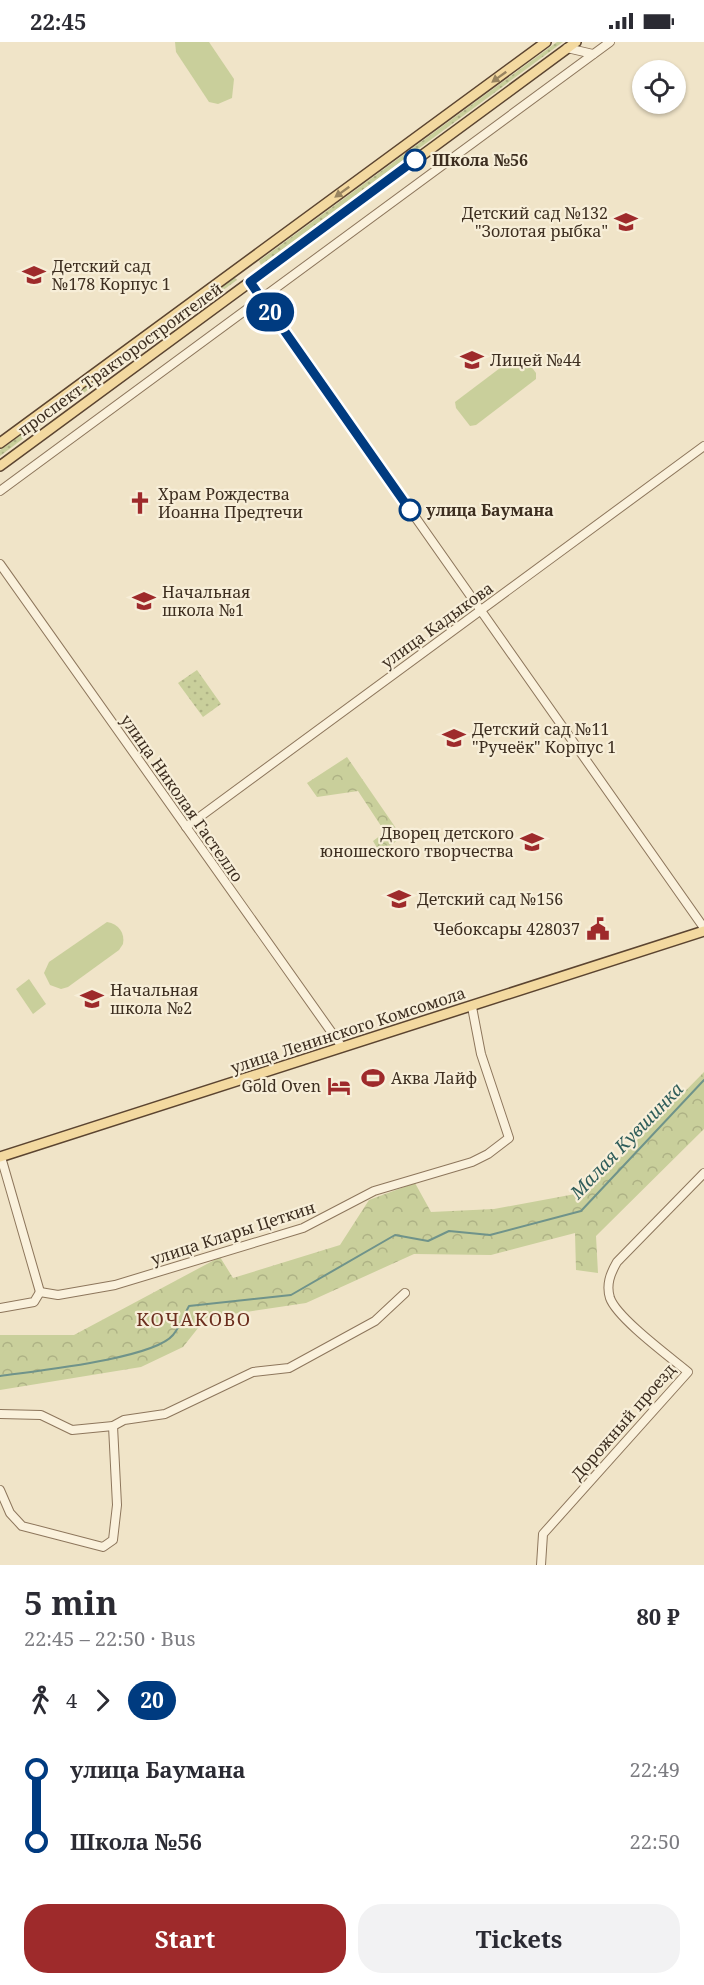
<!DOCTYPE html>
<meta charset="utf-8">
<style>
body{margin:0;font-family:"Noto Serif",serif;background:#f2f2f3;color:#2b2b33;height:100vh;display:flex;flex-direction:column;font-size:22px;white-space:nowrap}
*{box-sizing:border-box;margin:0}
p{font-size:20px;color:#7c7c81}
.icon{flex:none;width:33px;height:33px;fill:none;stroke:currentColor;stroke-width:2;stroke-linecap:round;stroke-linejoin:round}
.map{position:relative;height:1523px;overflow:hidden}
.sheet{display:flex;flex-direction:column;background:#fff;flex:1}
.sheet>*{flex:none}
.badge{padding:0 12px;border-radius:20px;font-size:21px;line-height:39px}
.buttons{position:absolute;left:632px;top:18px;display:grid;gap:12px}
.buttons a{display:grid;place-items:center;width:54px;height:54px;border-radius:50%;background:#fff;box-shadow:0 2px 4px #0004;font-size:30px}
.map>.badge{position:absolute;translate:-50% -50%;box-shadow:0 0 0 3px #fff}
.legs{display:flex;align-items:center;gap:9px;height:66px;padding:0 24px;font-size:20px}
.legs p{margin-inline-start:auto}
.head{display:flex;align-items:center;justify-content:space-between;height:102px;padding:0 24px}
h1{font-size:33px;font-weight:700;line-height:45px}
.button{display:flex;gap:12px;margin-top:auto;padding:12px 24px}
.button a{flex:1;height:69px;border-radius:24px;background:#9e2a2b;color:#fff;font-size:24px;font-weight:700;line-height:69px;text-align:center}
.button a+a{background:#f2f2f3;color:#2b2b33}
ul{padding:0 24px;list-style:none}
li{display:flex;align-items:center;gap:21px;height:72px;font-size:22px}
li i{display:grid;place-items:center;width:9px;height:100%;margin:0 8px;background:currentColor}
li i::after{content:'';width:15px;height:15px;margin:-8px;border:4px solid;border-radius:50%;background:#fff}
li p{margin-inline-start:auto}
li:first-child i{background:linear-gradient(#0000 50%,currentColor 0)}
li:last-child i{background:linear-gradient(currentColor 50%,#0000 0)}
.status{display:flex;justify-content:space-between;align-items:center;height:42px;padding:0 30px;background:#fff;direction:ltr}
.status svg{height:16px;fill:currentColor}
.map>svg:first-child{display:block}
.grass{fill:url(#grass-dots)}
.forest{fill:url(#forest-crowns)}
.pitch{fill:#c9cf9b}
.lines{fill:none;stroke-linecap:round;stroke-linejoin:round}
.stream{stroke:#6f938a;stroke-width:2}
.minor-casing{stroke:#8d765c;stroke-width:10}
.major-casing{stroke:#5b4430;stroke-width:12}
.minor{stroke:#faf1dc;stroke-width:8}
.major{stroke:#f3d9a0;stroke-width:9}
.oneway{fill:#988460}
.line-1-casing{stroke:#fff;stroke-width:14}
.line-1{stroke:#003b80;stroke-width:9}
.stop-1-dot{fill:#fff;stroke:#003b80;stroke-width:3}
.labels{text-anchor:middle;stroke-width:4.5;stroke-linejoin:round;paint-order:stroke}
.stop-label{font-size:16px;font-weight:bold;fill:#3d2e20;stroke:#f7eed8;text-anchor:start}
.poi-label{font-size:16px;fill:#3d2e20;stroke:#f7eed8;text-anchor:start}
.street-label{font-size:16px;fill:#3d2e20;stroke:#f7eed8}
.water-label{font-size:18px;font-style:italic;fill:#2f5d5a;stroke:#f7eed8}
.neighbourhood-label{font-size:18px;letter-spacing:1.5px;fill:#6b2e1e;stroke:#f7eed8}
</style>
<div class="status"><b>22:45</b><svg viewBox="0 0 49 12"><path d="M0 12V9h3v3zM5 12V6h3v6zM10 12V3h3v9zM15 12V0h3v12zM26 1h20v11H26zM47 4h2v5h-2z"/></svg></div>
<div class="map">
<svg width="704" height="1523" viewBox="0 0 704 1523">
<defs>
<pattern id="grass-dots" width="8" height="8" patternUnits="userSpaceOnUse" patternTransform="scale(1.5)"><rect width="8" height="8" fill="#c9cf9b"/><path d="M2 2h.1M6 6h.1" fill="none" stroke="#aeb285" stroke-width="1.8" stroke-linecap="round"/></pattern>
<pattern id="forest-crowns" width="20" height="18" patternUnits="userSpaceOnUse" patternTransform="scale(1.5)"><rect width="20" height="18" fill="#c9cf9b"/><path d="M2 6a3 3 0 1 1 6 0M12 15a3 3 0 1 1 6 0" fill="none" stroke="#aeb285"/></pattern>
</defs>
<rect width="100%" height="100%" fill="#f0e4c8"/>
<!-- grass -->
<g class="grass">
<path d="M 557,0 L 563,0 L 261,223 L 259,219 Z"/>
<path d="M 234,235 L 237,238 L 130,316 L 127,313 Z"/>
<path d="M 126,315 L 129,317 L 0,414 L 0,408 Z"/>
<path d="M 197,628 L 221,662 L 203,675 L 178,641 Z"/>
</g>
<!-- forest -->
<g class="forest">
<path d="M 347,715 L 402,795 L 380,811 L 373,799 L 385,790 L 358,749 L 317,755 L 307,741 Z"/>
<path d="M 704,1030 L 704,1087 L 596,1194 L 598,1231 L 576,1228 L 575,1191 L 491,1213 L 414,1212 L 306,1261 L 206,1276 L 183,1305 L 141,1325 L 0,1348 L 0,1293 L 74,1293 L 220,1215 L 233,1236 L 340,1203 L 369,1158 L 415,1141 L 431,1170 L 494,1167 L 586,1150 Z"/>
</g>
<!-- pitch -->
<g class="pitch">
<path d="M 175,0 L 209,0 L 234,37 L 232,56 L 218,62 L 209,60 L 176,10 Z"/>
<path d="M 516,314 L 524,315 L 536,331 L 536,337 L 476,383 L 470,384 L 456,366 L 455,360 Z"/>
<path d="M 107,880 C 119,882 125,891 123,902 L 119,908 L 68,945 L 61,947 L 50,943 L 44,931 L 49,920 Z"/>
<path d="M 29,937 L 46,962 L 33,972 L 16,947 Z"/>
</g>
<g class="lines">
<!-- stream -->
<path class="stream" d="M 0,1334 C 34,1329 153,1317 173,1293 C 180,1285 184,1273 189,1264 L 291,1253 L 395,1193 L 428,1199 L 449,1189 L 490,1193 L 581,1169 L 704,1038"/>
<!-- minor casing -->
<g class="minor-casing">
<g id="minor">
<path d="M 567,6 L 593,12"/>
<path d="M 250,240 L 704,886"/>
<path d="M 0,449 L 610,0"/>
<path d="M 0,522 L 342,1005"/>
<path d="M 186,785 L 704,404"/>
<path d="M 1,1115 L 40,1250"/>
<path d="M 40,1250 L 58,1253 L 115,1243 L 303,1186 L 374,1149 L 472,1120 L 488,1112 L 509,1096 L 481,1012 L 472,965"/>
<path d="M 0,1266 L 34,1260 L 40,1250"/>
<path d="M 0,1372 L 41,1373 L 72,1388 L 113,1384 L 124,1378 L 165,1372 L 253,1330 L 289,1326 L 375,1279 L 405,1251"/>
<path d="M 0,1448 L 10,1471 L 22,1484 L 103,1505 L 113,1498 L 117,1463 L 113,1384"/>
<path d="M 541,1523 L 543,1492 L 688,1330 C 670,1315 617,1276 610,1256 C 606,1243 610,1232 617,1220 L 704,1131"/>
</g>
</g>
<!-- major casing -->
<g class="major-casing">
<g id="major">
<path d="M 0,401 L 546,0"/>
<path d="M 0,424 L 576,0"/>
<path d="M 0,1115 L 704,889"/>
</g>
</g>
<!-- minor -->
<use href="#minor" class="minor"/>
<!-- major -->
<use href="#major" class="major"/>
</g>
<!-- one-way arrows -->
<defs><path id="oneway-solid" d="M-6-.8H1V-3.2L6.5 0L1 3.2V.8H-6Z" transform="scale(1.5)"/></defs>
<g class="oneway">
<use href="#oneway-solid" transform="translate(499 35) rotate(144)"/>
<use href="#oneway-solid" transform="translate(342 150) rotate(144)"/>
</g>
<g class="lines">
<!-- line-1 casing -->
<g class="line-1-casing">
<path id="line-1" d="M 410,468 L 250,240 L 415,118"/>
</g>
<!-- line-1 -->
<use href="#line-1" class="line-1"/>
</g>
<!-- icons -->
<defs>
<g id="school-bare" transform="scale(1.8)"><path d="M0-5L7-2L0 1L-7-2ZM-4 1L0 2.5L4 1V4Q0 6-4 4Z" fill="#9e2a2b" stroke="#f7eed8" stroke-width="2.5" paint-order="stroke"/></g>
<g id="church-bare" transform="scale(1.8)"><path d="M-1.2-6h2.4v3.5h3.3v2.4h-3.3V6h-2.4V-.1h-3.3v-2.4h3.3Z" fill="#9e2a2b" stroke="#f7eed8" stroke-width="2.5" paint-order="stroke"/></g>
<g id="civic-bare" transform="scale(1.8)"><path d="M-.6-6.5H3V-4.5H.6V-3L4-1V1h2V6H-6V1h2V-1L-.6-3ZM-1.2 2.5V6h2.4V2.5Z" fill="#9e2a2b" stroke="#f7eed8" stroke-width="2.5" paint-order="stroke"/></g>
<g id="stadium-bare" transform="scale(1.8)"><path d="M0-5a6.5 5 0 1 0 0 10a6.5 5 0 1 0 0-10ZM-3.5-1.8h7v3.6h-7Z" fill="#9e2a2b" stroke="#f7eed8" stroke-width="2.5" paint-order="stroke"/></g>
<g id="hotel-bare" transform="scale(1.8)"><path d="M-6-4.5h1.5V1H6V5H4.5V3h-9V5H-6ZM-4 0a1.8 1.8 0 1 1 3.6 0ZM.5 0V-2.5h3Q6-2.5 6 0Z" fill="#9e2a2b" stroke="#f7eed8" stroke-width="2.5" paint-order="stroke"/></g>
</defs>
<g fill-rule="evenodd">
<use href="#school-bare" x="626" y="180"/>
<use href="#school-bare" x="34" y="233"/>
<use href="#school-bare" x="472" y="318"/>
<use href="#church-bare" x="140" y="461"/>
<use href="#school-bare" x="144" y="559"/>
<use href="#school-bare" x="454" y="696"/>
<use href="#school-bare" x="532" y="800"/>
<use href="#school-bare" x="399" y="857"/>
<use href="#civic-bare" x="598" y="887"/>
<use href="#school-bare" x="92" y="957"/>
<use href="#stadium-bare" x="373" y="1036"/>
<use href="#hotel-bare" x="339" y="1044"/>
</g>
<!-- markers -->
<g class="stop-1-dot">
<circle cx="415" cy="118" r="10"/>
<circle cx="410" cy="468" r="10"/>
</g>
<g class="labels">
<!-- stop labels -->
<g class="stop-label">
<text x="432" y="124">Школа №56</text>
<text x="426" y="474">улица Баумана</text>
</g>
<!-- poi labels -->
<g class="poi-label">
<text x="608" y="177" text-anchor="end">Детский сад №132<tspan x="608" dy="18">"Золотая рыбка"</tspan></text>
<text x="52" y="230">Детский сад<tspan x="52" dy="18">№178 Корпус 1</tspan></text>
<text x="490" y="324">Лицей №44</text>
<text x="158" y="458">Храм Рождества<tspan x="158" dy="18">Иоанна Предтечи</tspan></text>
<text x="162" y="556">Начальная<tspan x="162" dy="18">школа №1</tspan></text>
<text x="472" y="693">Детский сад №11<tspan x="472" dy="18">"Ручеёк" Корпус 1</tspan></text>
<text x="514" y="797" text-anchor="end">Дворец детского<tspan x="514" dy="18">юношеского творчества</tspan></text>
<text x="417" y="863">Детский сад №156</text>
<text x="580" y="893" text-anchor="end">Чебоксары 428037</text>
<text x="110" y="954">Начальная<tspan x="110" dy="18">школа №2</tspan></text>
<text x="391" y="1042">Аква Лайф</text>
<text x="321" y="1050" text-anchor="end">Gold Oven</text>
</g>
<!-- street labels -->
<g class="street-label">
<text transform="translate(120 317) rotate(-36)" y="6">проспект Тракторостроителей</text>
<text transform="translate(437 583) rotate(-36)" y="6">улица Кадыкова</text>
<text transform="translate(182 756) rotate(55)" y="6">улица Николая Гастелло</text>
<text transform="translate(348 988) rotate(-18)" y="6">улица Ленинского Комсомола</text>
<text transform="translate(233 1191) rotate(-18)" y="6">улица Клары Цеткин</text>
<text transform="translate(623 1380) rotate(-49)" y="6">Дорожный проезд</text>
</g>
<!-- water labels -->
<g class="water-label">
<text transform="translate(627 1099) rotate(-46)" y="6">Малая Кувшинка</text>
</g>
<!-- neighbourhood labels -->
<g class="neighbourhood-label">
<text x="194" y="1284">КОЧАКОВО</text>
</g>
</g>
</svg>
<div class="buttons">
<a><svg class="icon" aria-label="locate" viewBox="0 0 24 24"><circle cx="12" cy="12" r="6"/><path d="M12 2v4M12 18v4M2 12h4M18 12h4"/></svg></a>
</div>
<b class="badge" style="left:270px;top:270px;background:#003b80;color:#fff">20</b>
</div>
<section class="sheet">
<div class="head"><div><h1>5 min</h1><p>22:45 – 22:50 · Bus</p></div><b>80 ₽</b></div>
<div class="legs"><svg class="icon" aria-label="walk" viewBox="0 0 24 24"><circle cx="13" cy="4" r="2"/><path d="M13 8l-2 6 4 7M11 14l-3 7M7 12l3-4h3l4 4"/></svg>4<svg class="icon" aria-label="forward" viewBox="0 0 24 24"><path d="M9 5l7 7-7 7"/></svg><b class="badge" style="background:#003b80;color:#fff">20</b></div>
<ul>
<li><i style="color:#003b80"></i><b>улица Баумана</b><p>22:49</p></li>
<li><i style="color:#003b80"></i><b>Школа №56</b><p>22:50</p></li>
</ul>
<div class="button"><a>Start</a><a>Tickets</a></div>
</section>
